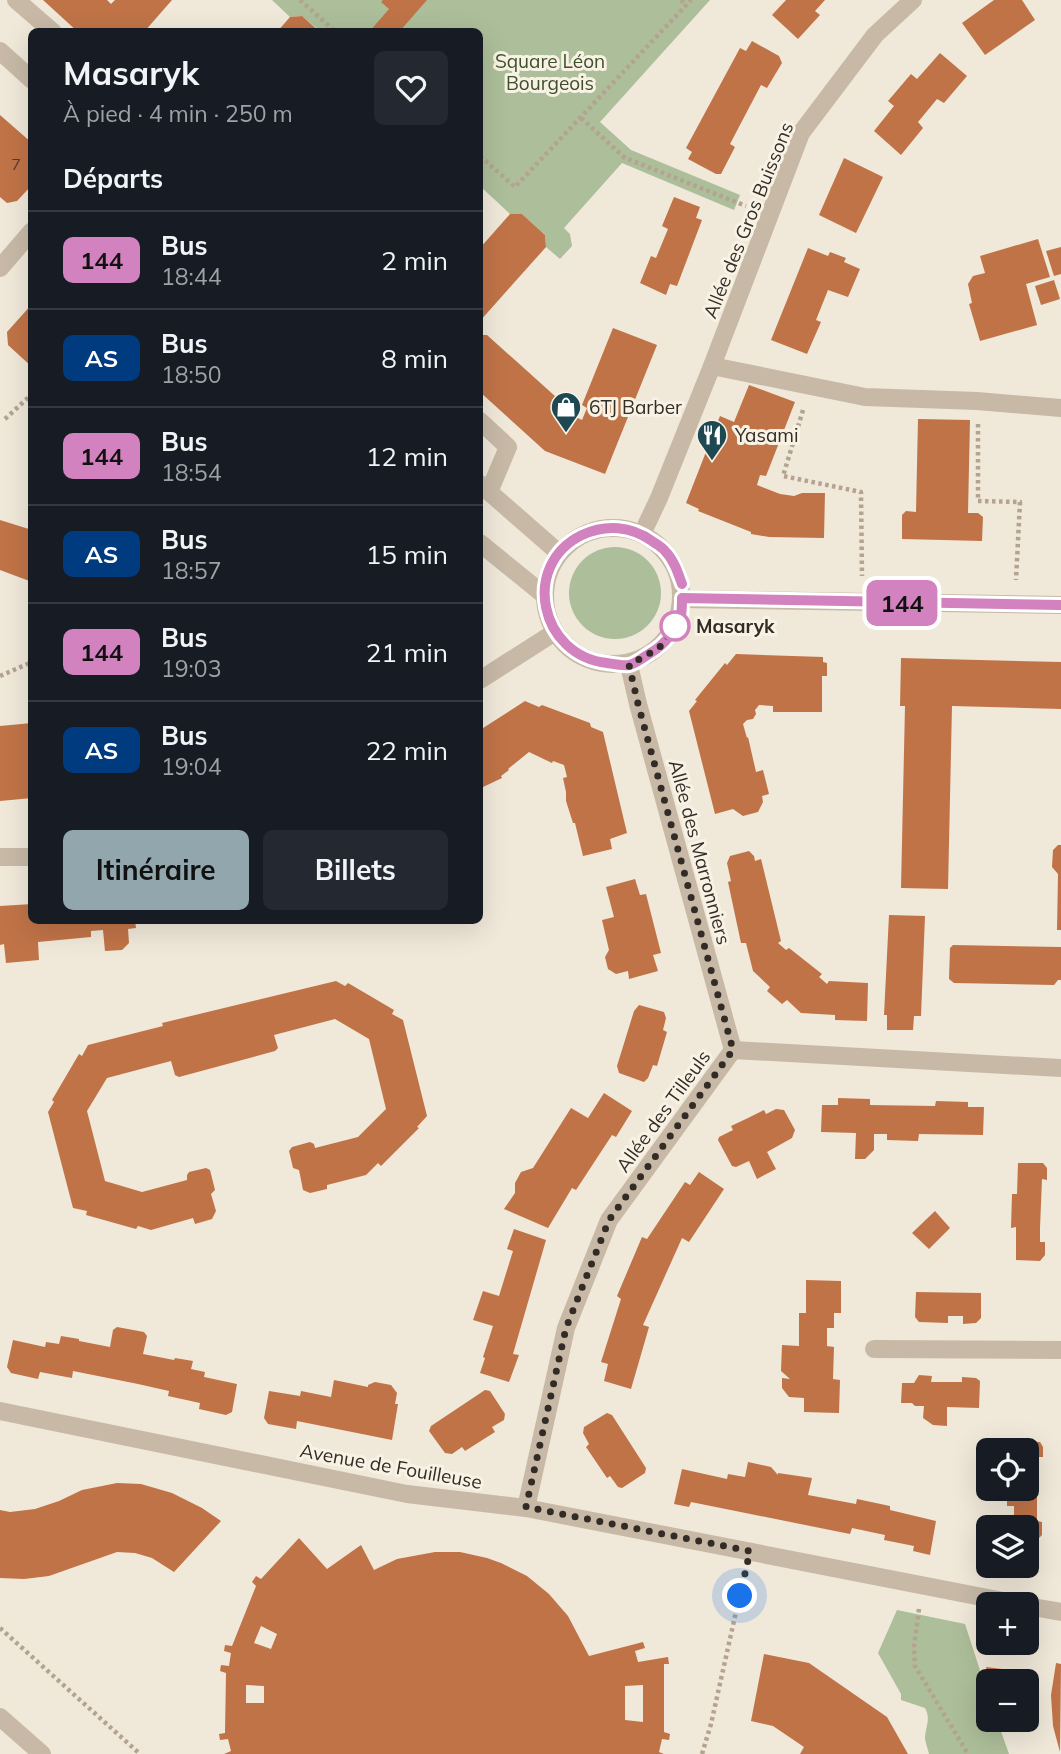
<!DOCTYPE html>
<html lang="fr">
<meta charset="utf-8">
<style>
body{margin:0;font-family:Mulish,sans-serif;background:#242831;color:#f1f3f6;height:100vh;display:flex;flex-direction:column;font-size:26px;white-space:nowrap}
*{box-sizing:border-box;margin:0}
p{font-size:23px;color:#9ea1a6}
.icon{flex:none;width:38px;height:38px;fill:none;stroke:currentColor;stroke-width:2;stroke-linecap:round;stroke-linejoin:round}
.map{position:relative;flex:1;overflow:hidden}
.side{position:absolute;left:28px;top:28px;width:455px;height:896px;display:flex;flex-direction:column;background:#171b24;border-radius:10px;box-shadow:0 7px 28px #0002}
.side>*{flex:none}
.badge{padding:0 14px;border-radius:10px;font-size:24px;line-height:46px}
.buttons{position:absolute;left:976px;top:1438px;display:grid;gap:14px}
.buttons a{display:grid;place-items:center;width:63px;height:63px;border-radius:10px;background:#171b24;box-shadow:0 7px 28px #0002;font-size:35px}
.you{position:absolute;width:35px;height:35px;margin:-18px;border:5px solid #fff;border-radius:50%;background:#1a73e8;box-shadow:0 0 0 10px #1a73e833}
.map>.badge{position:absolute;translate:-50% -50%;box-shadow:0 0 0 4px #fff}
h2{padding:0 35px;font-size:26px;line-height:63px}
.round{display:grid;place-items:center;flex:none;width:74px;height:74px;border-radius:10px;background:#242831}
.head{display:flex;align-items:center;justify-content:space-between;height:119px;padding:0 35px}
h1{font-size:33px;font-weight:700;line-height:52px}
.cta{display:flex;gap:14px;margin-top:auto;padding:14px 35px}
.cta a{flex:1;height:80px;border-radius:10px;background:#92a6ad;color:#111;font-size:28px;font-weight:700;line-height:80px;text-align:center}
.cta a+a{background:#242831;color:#f1f3f6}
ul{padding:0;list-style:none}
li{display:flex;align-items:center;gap:21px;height:98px;padding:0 35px;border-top:2px solid #363941}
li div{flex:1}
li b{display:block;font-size:26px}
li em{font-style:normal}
li .badge{min-width:77px;font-weight:700;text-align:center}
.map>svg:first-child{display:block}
.green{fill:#adbe9a}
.building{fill:#c07347;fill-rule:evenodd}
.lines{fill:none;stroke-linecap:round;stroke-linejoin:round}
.path{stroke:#b3a390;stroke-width:4.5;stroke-dasharray:3.5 3.5;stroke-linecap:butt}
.service{stroke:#c7b9a6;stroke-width:18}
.minor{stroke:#c7b9a6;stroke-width:18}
.tertiary{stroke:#c7b9a6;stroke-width:18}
.line-casing{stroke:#fff;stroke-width:16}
.line{stroke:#d282be;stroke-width:10}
.walk{stroke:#332c26;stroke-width:7;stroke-dasharray:0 12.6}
.stop-dot{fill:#fff;stroke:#d282be;stroke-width:3.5}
.labels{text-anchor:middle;stroke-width:6;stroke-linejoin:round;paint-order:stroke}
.number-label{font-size:16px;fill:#563e2e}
.park-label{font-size:19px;fill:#3e502b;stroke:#f8f2e5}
.street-label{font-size:19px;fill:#332c26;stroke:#f8f2e5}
.poi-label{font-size:19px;fill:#332c26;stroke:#f8f2e5;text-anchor:start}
.stop-label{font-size:19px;font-weight:bold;fill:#332c26;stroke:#f8f2e5;text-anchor:start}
</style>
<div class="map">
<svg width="1061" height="1754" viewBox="0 0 1061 1754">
<rect width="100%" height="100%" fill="#f0e8d9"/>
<!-- green -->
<g class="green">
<path d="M 272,0 L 710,0 L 600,122 L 631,150 L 740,195 L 734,210 L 622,163 L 564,228 L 570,234 L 572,246 L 560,259 L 546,247 L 545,235 L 522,214 L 510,214 L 480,186 L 480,32 L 320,31 L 302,16 L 290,17 Z"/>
<circle cx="615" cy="593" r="46"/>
<path d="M 897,1610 L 965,1624 L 989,1698 L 989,1720 L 997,1720 L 1009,1754 L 929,1754 C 928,1749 925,1742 925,1737 C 926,1725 931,1719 925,1708 L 901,1700 L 901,1694 L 878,1653 Z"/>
</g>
<!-- building -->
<g class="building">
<path d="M 43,0 L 107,0 L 111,4 L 115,0 L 172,0 L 144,32 L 78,32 Z"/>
<path d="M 383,0 L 427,0 L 399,32 L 369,32 L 389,9 L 381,2 Z"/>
<path d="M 786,0 L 825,0 L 815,11 L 820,15 L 798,39 L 772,15 Z"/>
<path d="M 994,0 L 1022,0 L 1035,20 L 985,55 L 962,23 Z"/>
<path d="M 302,16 L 320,32 L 277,32 L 290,17 Z"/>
<path d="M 752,41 L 779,56 L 782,63 L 767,88 L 761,85 L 730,144 L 735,147 L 721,174 L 716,174 L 688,159 L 692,152 L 686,148 L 740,48 L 746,51 Z"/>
<path d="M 940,53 L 967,76 L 944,103 L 937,99 L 918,122 L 923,128 L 901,155 L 874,131 L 894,106 L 888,101 L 911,74 L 917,79 Z"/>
<path d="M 0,115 L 32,143 L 32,185 L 17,201 L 7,203 L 0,197 Z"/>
<path d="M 844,158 L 883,177 L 856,233 L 819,215 Z"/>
<path d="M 674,197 L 700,207 L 696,218 L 702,220 L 677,286 L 670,284 L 666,295 L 640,283 L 651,256 L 656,258 L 668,229 L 662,226 Z"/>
<path d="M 510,214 L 522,214 L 545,235 L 546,247 L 480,321 L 480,248 Z"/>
<path d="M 1038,239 L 1050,277 L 1026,284 L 1037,325 L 980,341 L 969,304 L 972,303 L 968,284 L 973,276 L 985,273 L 980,256 Z"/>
<path d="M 1061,247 L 1061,274 L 1054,276 L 1046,251 Z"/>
<path d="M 808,248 L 828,256 L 830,252 L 846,258 L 844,262 L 860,269 L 848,297 L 828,290 L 816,320 L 821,322 L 807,354 L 771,340 Z"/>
<path d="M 1054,280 L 1060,299 L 1041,305 L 1035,286 Z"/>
<path d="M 32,304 L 32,367 L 8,345 L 7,332 Z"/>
<path d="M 613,328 L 657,345 L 605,474 L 545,451 L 480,392 L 480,335 L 481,337 L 483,335 L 487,335 L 556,397 L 555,402 L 566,412 L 582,420 L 587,408 L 582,405 Z"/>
<path d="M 749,385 L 795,402 L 766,476 L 760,475 L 757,485 L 780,494 L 794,496 L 802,493 L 825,493 L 824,538 L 769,537 L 751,534 L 751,532 L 698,511 L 699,509 L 686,503 L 720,416 L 734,422 Z"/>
<path d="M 918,419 L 970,420 L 968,513 L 978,513 L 983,517 L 982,541 L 902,539 L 902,515 L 906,511 L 916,512 Z"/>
<path d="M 0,520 L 32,530 L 32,582 L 0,570 Z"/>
<path d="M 736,654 L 823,657 L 823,662 L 827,663 L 827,676 L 822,676 L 822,712 L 773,712 L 773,706 L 759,705 L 755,710 L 756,714 L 753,719 L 747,720 L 743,724 L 747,738 L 748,737 L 756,772 L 763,770 L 769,794 L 762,796 L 763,802 L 758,812 L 743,816 L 733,809 L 715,814 L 689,711 L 697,701 L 695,700 L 725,663 L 727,665 Z"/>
<path d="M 901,658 L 1061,662 L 1061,709 L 952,706 L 948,889 L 901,888 L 905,706 L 900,706 Z"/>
<path d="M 525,701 L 539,707 L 542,705 L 590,723 L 591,727 L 603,732 L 627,833 L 610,839 L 612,849 L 583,856 L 575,823 L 573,823 L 566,801 L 566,792 L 563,778 L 567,777 L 564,765 L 553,761 L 552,763 L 529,752 L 508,769 L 509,770 L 501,776 L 502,778 L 481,788 L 480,785 L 480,730 Z"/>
<path d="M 32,723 L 32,798 L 0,801 L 0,726 Z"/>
<path d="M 1058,845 L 1061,845 L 1061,930 L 1057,930 L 1058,874 L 1052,867 L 1053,850 Z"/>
<path d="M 749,851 L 754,856 L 755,861 L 761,859 L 781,941 L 778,943 L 786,950 L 789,948 L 822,974 L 819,977 L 827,984 L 829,981 L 868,983 L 867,1021 L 835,1020 L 835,1015 L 801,1013 L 787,1000 L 782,1004 L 767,991 L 770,987 L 753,971 L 746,943 L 741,943 L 728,882 L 731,881 L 727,863 L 730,856 Z"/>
<path d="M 635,879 L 640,895 L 646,894 L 661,953 L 653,955 L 658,971 L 629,979 L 628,971 L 616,974 L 608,969 L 605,957 L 609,950 L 602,920 L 614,917 L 606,887 Z"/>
<path d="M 32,904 L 32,920 L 135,920 L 136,928 L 128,929 L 129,943 L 122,950 L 105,951 L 103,930 L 91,931 L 91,937 L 38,942 L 39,960 L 6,963 L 4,944 L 0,945 L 0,906 Z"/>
<path d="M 889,915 L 925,916 L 921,1016 L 914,1016 L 913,1030 L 887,1030 L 887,1015 L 884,1015 Z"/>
<path d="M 953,945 L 1061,947 L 1061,980 L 1058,980 L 1054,985 L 954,983 L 949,979 L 950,948 Z"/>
<path d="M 336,981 L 345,986 L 348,983 L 394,1010 L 392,1014 L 403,1020 L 427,1116 L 417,1127 L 419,1128 L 381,1166 L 378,1163 L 366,1175 L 327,1185 L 327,1189 L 310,1193 L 303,1190 L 299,1170 L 293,1168 L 289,1151 L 292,1147 L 310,1142 L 314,1144 L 315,1148 L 358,1137 L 386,1109 L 369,1039 L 335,1019 L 274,1035 L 278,1048 L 275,1051 L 179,1077 L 175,1075 L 171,1061 L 107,1078 L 87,1111 L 105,1181 L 142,1192 L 187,1180 L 187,1175 L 189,1172 L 206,1168 L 210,1170 L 215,1190 L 211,1194 L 216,1211 L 212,1219 L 195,1224 L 193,1218 L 151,1230 L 138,1226 L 136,1229 L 86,1215 L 87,1211 L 73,1208 L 48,1112 L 54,1102 L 52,1100 L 79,1054 L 82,1056 L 88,1045 L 163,1026 L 162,1023 Z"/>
<path d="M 639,1005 L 664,1012 L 666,1018 L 663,1030 L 667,1032 L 657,1066 L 653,1065 L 648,1078 L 644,1082 L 619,1073 L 617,1066 L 634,1011 Z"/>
<path d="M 604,1093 L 632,1111 L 616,1137 L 612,1135 L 576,1190 L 572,1188 L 548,1228 L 504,1209 L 515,1193 L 515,1183 L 521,1172 L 533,1168 L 571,1108 L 588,1118 Z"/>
<path d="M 838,1098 L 870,1099 L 870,1105 L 935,1106 L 936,1101 L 968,1102 L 968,1107 L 984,1107 L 983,1135 L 919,1134 L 918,1141 L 887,1140 L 887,1134 L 874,1134 L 874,1150 L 865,1159 L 855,1159 L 856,1133 L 821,1132 L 822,1105 L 838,1105 Z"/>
<path d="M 776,1109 L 784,1110 L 795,1130 L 792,1138 L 767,1152 L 776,1169 L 757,1179 L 749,1161 L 736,1167 L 732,1166 L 718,1140 L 719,1137 L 733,1130 L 731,1126 L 748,1118 L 764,1110 L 766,1114 Z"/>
<path d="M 1018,1163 L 1043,1163 L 1047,1168 L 1047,1180 L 1042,1179 L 1040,1228 L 1040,1242 L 1045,1242 L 1045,1255 L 1040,1261 L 1016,1260 L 1016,1227 L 1011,1228 L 1012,1194 L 1017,1194 Z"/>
<path d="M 699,1172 L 724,1189 L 689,1242 L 682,1238 L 643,1325 L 649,1327 L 631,1389 L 604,1381 L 608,1364 L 601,1362 L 621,1299 L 617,1296 L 642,1237 L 647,1239 L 685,1182 L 690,1185 Z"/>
<path d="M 935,1211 L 950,1228 L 929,1249 L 912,1233 Z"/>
<path d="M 514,1229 L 546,1240 L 513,1354 L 519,1355 L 509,1382 L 480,1373 L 485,1358 L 483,1357 L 493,1326 L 473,1320 L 483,1291 L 499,1296 L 513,1251 L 507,1249 Z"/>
<path d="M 806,1280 L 841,1281 L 841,1313 L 834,1313 L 834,1328 L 827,1328 L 827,1346 L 834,1347 L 833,1379 L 840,1380 L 839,1413 L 804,1412 L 804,1398 L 789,1397 L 782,1388 L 782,1378 L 790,1379 L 781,1371 L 782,1345 L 799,1346 L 799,1313 L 806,1313 Z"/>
<path d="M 916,1292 L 981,1293 L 981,1318 L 976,1323 L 963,1324 L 963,1316 L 948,1316 L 948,1323 L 919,1322 L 915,1317 Z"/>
<path d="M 117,1327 L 144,1332 L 147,1336 L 143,1354 L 174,1360 L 175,1358 L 193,1361 L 191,1369 L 205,1372 L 204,1377 L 237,1384 L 232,1412 L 226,1415 L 199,1409 L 200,1403 L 168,1396 L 169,1391 L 138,1384 L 73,1371 L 72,1378 L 40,1372 L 38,1379 L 11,1373 L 7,1367 L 13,1340 L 45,1347 L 46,1342 L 59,1344 L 61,1336 L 79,1339 L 79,1341 L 110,1347 L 113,1330 Z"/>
<path d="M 919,1375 L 932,1376 L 931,1382 L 962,1382 L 962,1377 L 976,1378 L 980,1381 L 979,1408 L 947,1407 L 947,1426 L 933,1425 L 923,1418 L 924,1406 L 915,1406 L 912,1403 L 901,1403 L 902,1383 L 914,1383 Z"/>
<path d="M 334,1380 L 368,1387 L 368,1385 L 375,1382 L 391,1385 L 397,1393 L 395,1404 L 398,1404 L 392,1440 L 297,1421 L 296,1429 L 268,1424 L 264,1418 L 269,1391 L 300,1396 L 301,1391 L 331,1397 Z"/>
<path d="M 485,1390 L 490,1391 L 505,1414 L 504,1420 L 492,1427 L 495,1432 L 465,1451 L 462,1447 L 452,1454 L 445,1453 L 429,1431 L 431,1426 Z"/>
<path d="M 607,1413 L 612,1415 L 646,1468 L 645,1473 L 622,1488 L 618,1487 L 610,1476 L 607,1478 L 586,1447 L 589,1444 L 583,1433 L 584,1427 Z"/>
<path d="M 1013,1441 L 1040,1442 L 1043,1447 L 1043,1457 L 1037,1457 L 1037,1521 L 1042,1522 L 1042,1535 L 1037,1540 L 1027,1539 L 1027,1528 L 1014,1528 L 1014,1506 L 1007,1506 L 1007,1489 L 1027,1489 L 1027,1451 L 1013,1451 Z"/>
<path d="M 748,1462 L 771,1467 L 778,1475 L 778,1473 L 812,1478 L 808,1495 L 856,1504 L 857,1499 L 890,1506 L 890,1510 L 936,1521 L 930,1555 L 913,1551 L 914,1546 L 884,1540 L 885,1535 L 852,1528 L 850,1534 L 691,1502 L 689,1507 L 674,1504 L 682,1469 L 727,1479 L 728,1474 L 745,1477 Z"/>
<path d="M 117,1483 L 141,1484 L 172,1493 L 202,1508 L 221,1521 L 174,1572 L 152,1558 L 135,1553 L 117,1552 L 49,1576 L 24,1579 L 0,1578 L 0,1510 L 10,1512 L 35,1509 L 59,1501 L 82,1490 Z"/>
<path d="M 299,1538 L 327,1569 L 361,1545 L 374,1570 L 397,1559 L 435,1552 L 460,1552 L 487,1558 L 501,1563 L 527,1576 L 549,1594 L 568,1616 L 589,1656 L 643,1642 L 645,1648 L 635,1651 L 638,1662 L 668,1657 L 669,1664 L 664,1664 L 664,1732 L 670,1734 L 669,1740 L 662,1739 L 659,1752 L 664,1754 L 224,1754 L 231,1751 L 228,1739 L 220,1740 L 219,1734 L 225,1733 L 226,1673 L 220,1671 L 221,1665 L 229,1666 L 231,1653 L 224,1651 L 225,1645 L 232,1646 L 256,1586 L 252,1582 L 256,1576 L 261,1579 ZM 261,1626 L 277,1634 L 271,1649 L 254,1643 ZM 246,1685 L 264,1686 L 264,1703 L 246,1703 ZM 643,1685 L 643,1722 L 625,1720 L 625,1686 Z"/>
<path d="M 764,1654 L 809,1663 L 887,1717 L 908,1754 L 800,1754 L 804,1747 L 773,1726 L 751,1721 Z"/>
<path d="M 1056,1663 L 1061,1664 L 1060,1752 L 1053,1726 L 1051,1695 Z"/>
<path d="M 986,1667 L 1018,1671 L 1020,1677 L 1006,1682 L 991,1682 Z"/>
</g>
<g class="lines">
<!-- path -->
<g class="path">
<path d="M 300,0 L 336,32"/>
<path d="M 681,0 L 686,5"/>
<path d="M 581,118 L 625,158 L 746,206"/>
<path d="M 480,156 L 515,187 L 691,0"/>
<path d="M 803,410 L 783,476 L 861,492 L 862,576"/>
<path d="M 5,419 L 32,394"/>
<path d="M 978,424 L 978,501 L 1020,502 L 1016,580"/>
<path d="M 0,676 L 32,662"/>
<path d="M 919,1609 L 914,1647 L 915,1666 L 968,1754"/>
<path d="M 0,1628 L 140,1754"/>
<path d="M 702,1754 L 711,1724 L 744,1576"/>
</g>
<!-- service -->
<g class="service">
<path d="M 16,0 L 53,32"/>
<path d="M 480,421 L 508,447 L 489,492"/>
<path d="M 480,543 L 544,595"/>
</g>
<!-- minor -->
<g class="minor">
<path d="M 0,51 L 32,80"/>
<path d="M 0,268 L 32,231"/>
<path d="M 712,366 L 865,397 L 977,401 L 1061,408"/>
<path d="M 480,484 L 559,553"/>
<circle cx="613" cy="596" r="68"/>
<path d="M 642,534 L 659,498 L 712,366 L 801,133 L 875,35 L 913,0"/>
<path d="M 682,599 L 1061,605"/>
<path d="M 629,665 L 638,704 L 733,1050"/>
<path d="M 480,680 L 555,632"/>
<path d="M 0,857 L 32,857"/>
<path d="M 733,1050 L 1061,1068"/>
<path d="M 874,1349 L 1061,1350"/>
<path d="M 526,1508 L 566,1328 L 609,1220 L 733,1050"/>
</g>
<!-- tertiary -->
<g class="tertiary">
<path d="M 0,1411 L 407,1494 L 526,1508 L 1023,1605"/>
<path d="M 1027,1606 L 1061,1612"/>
<path d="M 0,1717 L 42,1754"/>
</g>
</g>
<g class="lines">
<!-- line casing -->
<g class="line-casing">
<path id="line" d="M 682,584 C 678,573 674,560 665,551 C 662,547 656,544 652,541 C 631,526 606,524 582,535 C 520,565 540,656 607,663 C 613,664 623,666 629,665 C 636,664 645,656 652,652 C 664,645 678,628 681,615 C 682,610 682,603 682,598 L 1061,605"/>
</g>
<!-- line -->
<use href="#line" class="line"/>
<!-- walk -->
<path class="walk" d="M 675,626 L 659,648 L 629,665 L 638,704 L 733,1050 L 609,1220 L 566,1328 L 526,1507 L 750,1551 L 740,1596"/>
</g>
<!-- icons -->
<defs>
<g id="shop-pin" transform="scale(1.575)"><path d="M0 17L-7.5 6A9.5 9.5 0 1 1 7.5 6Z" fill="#1e4953" stroke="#f8f2e5"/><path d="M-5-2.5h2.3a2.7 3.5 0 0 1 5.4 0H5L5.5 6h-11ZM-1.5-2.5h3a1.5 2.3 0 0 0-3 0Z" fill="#fff"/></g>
<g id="restaurant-pin" transform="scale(1.575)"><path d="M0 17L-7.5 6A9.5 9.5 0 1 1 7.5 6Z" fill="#1e4953" stroke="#f8f2e5"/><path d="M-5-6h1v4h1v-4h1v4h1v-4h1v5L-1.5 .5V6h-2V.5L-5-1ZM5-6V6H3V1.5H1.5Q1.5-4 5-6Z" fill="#fff"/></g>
</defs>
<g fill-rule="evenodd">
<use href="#shop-pin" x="566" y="407"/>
<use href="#restaurant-pin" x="712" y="435"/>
</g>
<!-- markers -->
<circle class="stop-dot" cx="675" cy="626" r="14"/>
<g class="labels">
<!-- number labels -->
<g class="number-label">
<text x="16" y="170">7</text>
</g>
<!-- park labels -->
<g class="park-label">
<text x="550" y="68">Square Léon<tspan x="550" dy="22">Bourgeois</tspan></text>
</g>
<!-- street labels -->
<g class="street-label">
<text transform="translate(748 220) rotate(-68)" y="7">Allée des Gros Buissons</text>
<text transform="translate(700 852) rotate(75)" y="7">Allée des Marronniers</text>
<text transform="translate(663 1111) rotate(-54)" y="7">Allée des Tilleuls</text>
<text transform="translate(391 1466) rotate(10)" y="7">Avenue de Fouilleuse</text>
</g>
<!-- poi labels -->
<g class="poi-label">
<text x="589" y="414">6TJ Barber</text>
<text x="735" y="442">Yasami</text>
</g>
<!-- stop labels -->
<g class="stop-label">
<text x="696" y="633">Masaryk</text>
</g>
</g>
</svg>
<div class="buttons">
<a><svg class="icon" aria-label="locate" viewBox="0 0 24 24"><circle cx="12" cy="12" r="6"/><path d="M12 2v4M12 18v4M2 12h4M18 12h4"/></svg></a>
<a><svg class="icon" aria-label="layers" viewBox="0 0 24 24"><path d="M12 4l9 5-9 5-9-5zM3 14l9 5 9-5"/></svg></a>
<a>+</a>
<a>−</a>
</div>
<div class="you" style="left:740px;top:1596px"></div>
<b class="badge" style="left:902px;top:603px;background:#d282be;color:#111">144</b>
<section class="side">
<div class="head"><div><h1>Masaryk</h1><p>À pied · 4 min · 250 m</p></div><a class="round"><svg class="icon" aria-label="heart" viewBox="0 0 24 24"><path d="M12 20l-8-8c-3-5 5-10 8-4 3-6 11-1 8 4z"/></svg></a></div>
<h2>Départs</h2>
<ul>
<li><span class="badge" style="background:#d282be;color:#111">144</span><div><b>Bus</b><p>18:44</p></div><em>2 min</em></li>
<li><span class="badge" style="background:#003b80;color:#fff">AS</span><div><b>Bus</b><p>18:50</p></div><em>8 min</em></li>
<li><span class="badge" style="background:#d282be;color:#111">144</span><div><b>Bus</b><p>18:54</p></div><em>12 min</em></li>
<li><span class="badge" style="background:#003b80;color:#fff">AS</span><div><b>Bus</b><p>18:57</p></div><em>15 min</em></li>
<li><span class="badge" style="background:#d282be;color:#111">144</span><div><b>Bus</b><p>19:03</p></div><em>21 min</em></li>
<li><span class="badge" style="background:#003b80;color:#fff">AS</span><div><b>Bus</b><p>19:04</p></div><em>22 min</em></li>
</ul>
<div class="cta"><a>Itinéraire</a><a>Billets</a></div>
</section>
</div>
